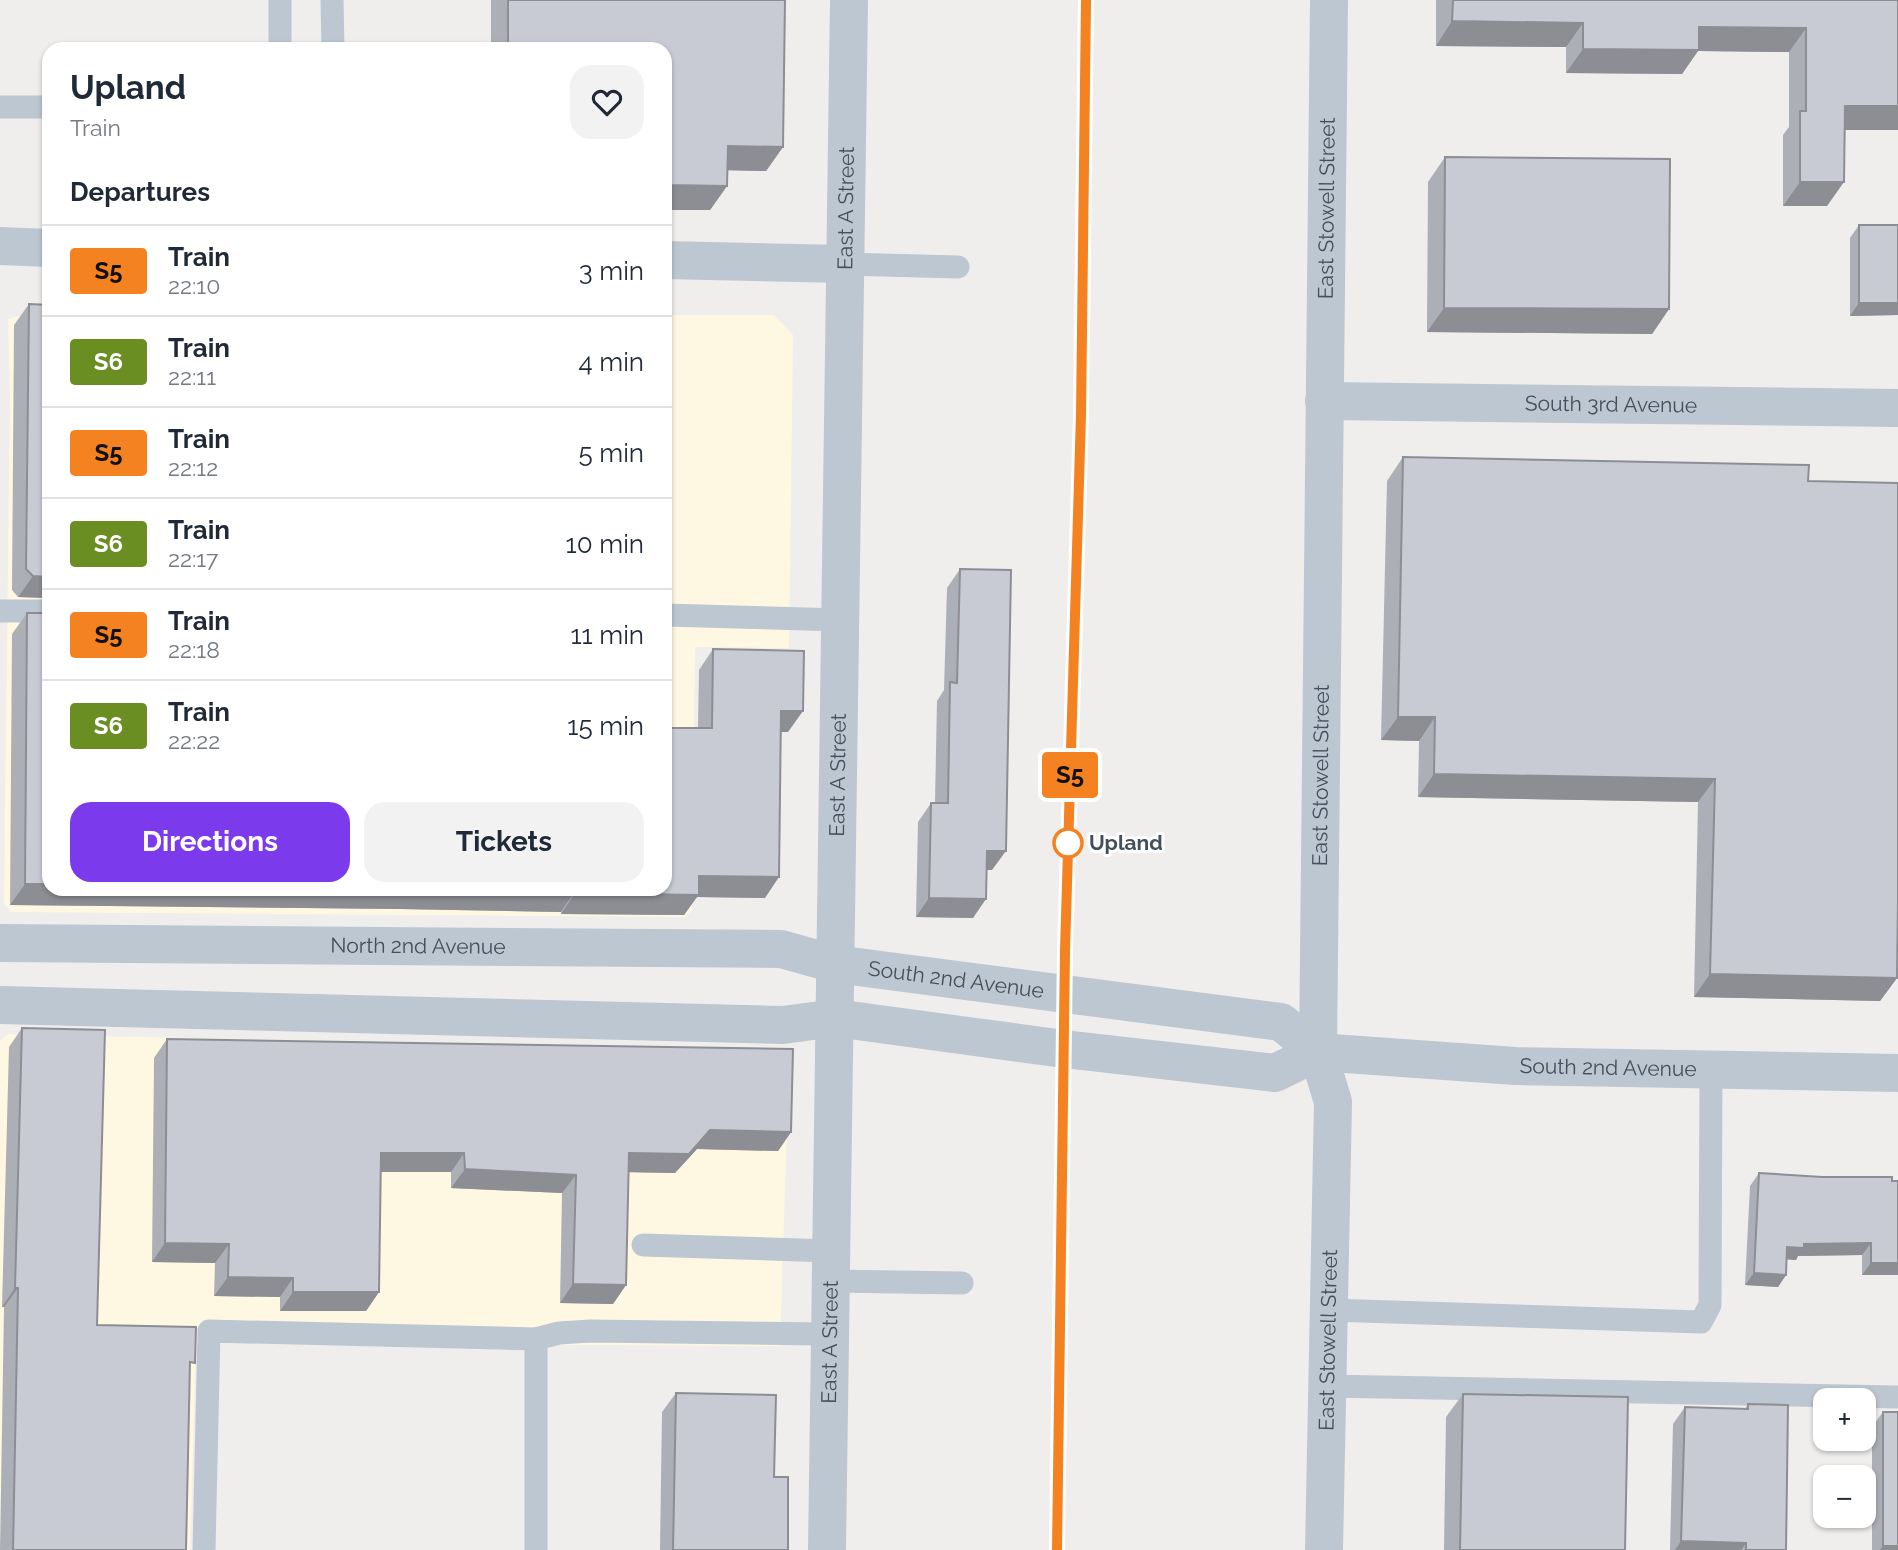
<!DOCTYPE html>
<meta charset="utf-8">
<style>
body{margin:0;font-family:Raleway,sans-serif;background:#f2f2f3;color:#1f2937;height:100vh;display:flex;flex-direction:column;font-size:26px;white-space:nowrap}
*{box-sizing:border-box;margin:0}
p{font-size:23px;color:#747a83}
.icon{flex:none;width:38px;height:38px;fill:none;stroke:currentColor;stroke-width:2;stroke-linecap:round;stroke-linejoin:round}
.map{position:relative;flex:1;overflow:hidden}
.details{position:absolute;left:42px;top:42px;width:630px;height:854px;display:flex;flex-direction:column;background:#fff;border-radius:21px;box-shadow:0 2px 5px #0004}
.details>*{flex:none}
.badge{padding:0 14px;border-radius:5px;font-size:24px;line-height:46px}
.fabs{position:absolute;left:1813px;top:1388px;display:grid;gap:14px}
.fabs a{display:grid;place-items:center;width:63px;height:63px;border-radius:14px;background:#fff;box-shadow:0 2px 5px #0004;font-size:35px}
.map>.badge{position:absolute;translate:-50% -50%;box-shadow:0 0 0 4px #fff}
h2{padding:0 28px;font-size:26px;line-height:63px}
.round{display:grid;place-items:center;flex:none;width:74px;height:74px;border-radius:21px;background:#f2f2f3}
.headline{display:flex;align-items:center;justify-content:space-between;height:119px;padding:0 28px}
h1{font-size:33px;font-weight:700;line-height:52px}
.action{display:flex;gap:14px;margin-top:auto;padding:14px 28px}
.action a{flex:1;height:80px;border-radius:21px;background:#7c3aed;color:#fff;font-size:28px;font-weight:700;line-height:80px;text-align:center}
.action a+a{background:#f2f2f3;color:#1f2937}
ul{padding:0;list-style:none}
li{display:flex;align-items:center;gap:21px;height:91px;padding:0 28px;border-top:2px solid #e0e1e3}
li div{flex:1}
li b{display:block;font-size:26px}
li em{font-style:normal}
li .badge{min-width:77px;font-weight:700;text-align:center}
.map>svg:first-child{display:block}
.commercial{fill:#fef8e3}
.lines{fill:none;stroke-linecap:round;stroke-linejoin:round}
.service{stroke:#bcc7d1;stroke-width:23}
.minor{stroke:#bcc7d1;stroke-width:38}
.tertiary{stroke:#bcc7d1;stroke-width:38}
.rail{stroke:#aeb2b9;stroke-width:5}
.wall{fill:#acafb6}
.shaded-wall{fill:#8c8e94}
.building{fill:#c8cbd4;stroke:#8c8e94;stroke-width:2}
.line-casing{stroke:#fff;stroke-width:16}
.line{stroke:#f58220;stroke-width:10}
.stop-dot{fill:#fff;stroke:#f58220;stroke-width:3.5}
.labels{text-anchor:middle;stroke-width:6;stroke-linejoin:round;paint-order:stroke}
.street-label{font-size:21px;fill:#434f5d;stroke:#fff}
.stop-label{font-size:21px;font-weight:bold;fill:#434f5d;stroke:#fff;text-anchor:start}
</style>
<div class="map">
<svg width="1898" height="1550" viewBox="0 0 1898 1550">
<rect width="100%" height="100%" fill="#f0eded"/>
<!-- commercial -->
<g class="commercial">
<path d="M 665,315 L 774,315 L 793,335 L 789,648 L 695,647 L 692,910 L 686,917 L 11,912 L 4,903 L 10,393 L 8,319 L 18,316 L 49,316 L 49,889 L 665,889 Z"/>
<path d="M 8,1034 L 786,1052 L 789,1064 L 780,1346 L 220,1343 L 196,1346 L 190,1550 L 0,1550 L 0,1041 Z"/>
</g>
<g class="lines">
<!-- service -->
<g class="service">
<path d="M 280,0 L 280,49"/>
<path d="M 332,0 L 333,49"/>
<path d="M 0,107 L 49,107"/>
<path d="M 845,264 L 958,267"/>
<path d="M 0,611 L 49,611"/>
<path d="M 665,615 L 840,620"/>
<path d="M 643,1245 L 831,1251"/>
<path d="M 831,1281 L 962,1283"/>
<path d="M 1329,1310 L 1701,1322 L 1710,1305 L 1711,1070"/>
<path d="M 536,1339 L 559,1333 L 590,1331 L 830,1334"/>
<path d="M 1327,1386 L 1898,1397"/>
<path d="M 204,1550 L 209,1331 L 536,1339 L 536,1550"/>
</g>
<!-- minor -->
<g class="minor">
<path d="M 0,246 L 49,248"/>
<path d="M 665,260 L 845,264"/>
<path id="s1" d="M 1324,401 L 1898,408"/>
<path id="s2" d="M 835,964 L 1281,1022 L 1318,1052"/>
<path id="s3" d="M 835,1018 L 1064,1049 L 1275,1073 L 1318,1052 L 1515,1066 L 1898,1073"/>
<path id="s4" d="M 827,1550 L 849,0"/>
<path id="s5" d="M 1324,1550 L 1333,1102 L 1318,1052 L 1329,0"/>
</g>
<!-- tertiary -->
<g class="tertiary">
<path id="s6" d="M 0,943 L 781,949 L 835,964"/>
<path d="M 0,1005 L 783,1025 L 835,1018"/>
</g>
<!-- rail -->
<path class="rail" d="M 1057,1550 L 1065,951 L 1081,414 L 1086,0"/>
</g>
<!-- wall -->
<g class="wall">
<path d="M 491,0 L 785,0 L 783,147 L 766,171 L 727,170 L 727,186 L 710,210 L 665,49 L 491,49 Z"/>
<path d="M 1436,0 L 1898,0 L 1898,130 L 1845,130 L 1827,206 L 1783,206 L 1783,135 L 1789,127 L 1789,52 L 1698,51 L 1682,74 L 1566,73 L 1566,47 L 1436,46 Z"/>
<path d="M 1445,157 L 1669,309 L 1652,334 L 1427,332 L 1428,182 Z"/>
<path d="M 1859,225 L 1898,315 L 1850,316 L 1850,238 Z"/>
<path d="M 29,304 L 49,598 L 18,597 L 12,590 L 14,325 Z"/>
<path d="M 1403,457 L 1808,481 L 1897,978 L 1880,1001 L 1694,997 L 1698,802 L 1418,797 L 1419,741 L 1381,740 L 1387,481 Z"/>
<path d="M 960,569 L 992,870 L 987,870 L 973,918 L 916,917 L 918,822 L 931,803 L 935,803 L 937,701 L 944,690 L 947,588 Z"/>
<path d="M 27,613 L 49,889 L 665,889 L 698,728 L 699,670 L 713,649 L 788,732 L 781,732 L 765,898 L 697,897 L 684,915 L 561,914 L 561,912 L 400,909 L 10,905 L 12,634 Z"/>
<path d="M 22,1028 L 97,1325 L 190,1370 L 186,1550 L 0,1550 L 4,1307 L 2,1307 L 9,1047 Z"/>
<path d="M 167,1039 L 791,1132 L 778,1151 L 697,1149 L 675,1173 L 629,1172 L 626,1285 L 613,1304 L 560,1303 L 562,1193 L 451,1188 L 451,1172 L 380,1172 L 379,1292 L 366,1311 L 280,1311 L 280,1297 L 214,1296 L 215,1263 L 152,1262 L 154,1058 Z"/>
<path d="M 1759,1173 L 1822,1177 L 1898,1275 L 1862,1275 L 1862,1255 L 1798,1256 L 1796,1260 L 1787,1259 L 1786,1275 L 1778,1287 L 1745,1285 L 1750,1186 Z"/>
<path d="M 676,1393 L 774,1477 L 788,1550 L 660,1550 L 662,1412 Z"/>
<path d="M 1463,1394 L 1625,1550 L 1444,1550 L 1446,1417 Z"/>
<path d="M 1748,1404 L 1786,1550 L 1670,1550 L 1673,1424 L 1685,1407 L 1745,1409 Z"/>
<path d="M 1883,1412 L 1898,1550 L 1872,1550 L 1872,1427 Z"/>
</g>
<!-- shaded-wall -->
<g class="shaded-wall">
<path d="M 1452,21 L 1583,23 L 1566,47 L 1436,46 Z"/>
<path d="M 1699,27 L 1806,28 L 1789,52 L 1698,51 L 1682,74 L 1566,73 L 1583,49 Z"/>
<path d="M 1845,106 L 1898,106 L 1898,130 L 1828,130 Z"/>
<path d="M 728,146 L 783,147 L 766,171 L 711,170 Z"/>
<path d="M 1800,182 L 1844,182 L 1827,206 L 1783,206 Z"/>
<path d="M 665,185 L 727,186 L 710,210 L 665,210 Z"/>
<path d="M 1859,303 L 1898,303 L 1898,315 L 1850,316 Z"/>
<path d="M 1444,308 L 1669,309 L 1652,334 L 1427,332 Z"/>
<path d="M 33,576 L 49,577 L 49,598 L 18,597 Z"/>
<path d="M 781,711 L 803,711 L 788,732 L 766,732 Z"/>
<path d="M 1398,717 L 1435,717 L 1419,741 L 1381,740 Z"/>
<path d="M 1434,774 L 1715,779 L 1698,802 L 1418,797 Z"/>
<path d="M 987,851 L 1006,851 L 992,870 L 974,870 Z"/>
<path d="M 699,876 L 779,877 L 765,898 L 697,897 L 684,915 L 561,914 L 575,893 Z"/>
<path d="M 25,884 L 49,884 L 49,889 L 466,889 L 575,891 L 561,912 L 400,909 L 10,905 Z"/>
<path d="M 929,898 L 986,899 L 973,918 L 916,917 Z"/>
<path d="M 1710,974 L 1897,978 L 1880,1001 L 1694,997 Z"/>
<path d="M 710,1130 L 791,1132 L 778,1151 L 697,1149 L 675,1173 L 616,1172 L 629,1153 Z"/>
<path d="M 381,1153 L 464,1153 L 451,1172 L 367,1172 Z"/>
<path d="M 465,1169 L 576,1175 L 562,1193 L 451,1188 Z"/>
<path d="M 165,1243 L 229,1244 L 215,1263 L 152,1262 Z"/>
<path d="M 1871,1243 L 1862,1255 L 1798,1256 L 1796,1260 L 1779,1259 L 1787,1247 L 1804,1244 Z"/>
<path d="M 1871,1263 L 1898,1263 L 1898,1275 L 1862,1275 Z"/>
<path d="M 1754,1273 L 1786,1275 L 1778,1287 L 1745,1285 Z"/>
<path d="M 228,1277 L 293,1278 L 280,1297 L 214,1296 Z"/>
<path d="M 573,1284 L 626,1285 L 613,1304 L 560,1303 Z"/>
<path d="M 15,1288 L 18,1288 L 4,1307 L 2,1307 Z"/>
<path d="M 293,1292 L 379,1292 L 366,1311 L 280,1311 Z"/>
<path d="M 1681,1541 L 1746,1543 L 1741,1550 L 1675,1550 Z"/>
<path d="M 1883,1546 L 1898,1546 L 1898,1550 L 1880,1550 Z"/>
</g>
<!-- building -->
<g class="building">
<path d="M 508,0 L 785,0 L 783,147 L 728,146 L 727,186 L 665,185 L 665,49 L 508,49 Z"/>
<path d="M 1453,0 L 1898,0 L 1898,106 L 1845,106 L 1844,182 L 1800,182 L 1800,111 L 1806,111 L 1806,28 L 1699,27 L 1699,50 L 1583,49 L 1583,23 L 1452,21 Z"/>
<path d="M 1445,157 L 1670,159 L 1669,309 L 1444,308 Z"/>
<rect x="1859" y="225" width="39" height="78"/>
<path d="M 29,304 L 49,305 L 49,577 L 33,576 L 26,569 Z"/>
<path d="M 1403,457 L 1809,465 L 1808,481 L 1898,483 L 1898,899 L 1897,978 L 1710,974 L 1715,779 L 1434,774 L 1435,717 L 1398,717 Z"/>
<path d="M 960,569 L 1011,570 L 1006,851 L 987,851 L 986,899 L 929,898 L 931,803 L 948,803 L 950,682 L 957,683 Z"/>
<path d="M 27,613 L 49,613 L 49,884 L 25,884 Z"/>
<path d="M 713,649 L 804,651 L 803,711 L 781,711 L 779,877 L 699,876 L 699,895 L 575,893 L 575,891 L 466,889 L 665,889 L 665,728 L 712,728 Z"/>
<path d="M 22,1028 L 105,1030 L 97,1325 L 196,1327 L 195,1363 L 190,1362 L 186,1550 L 13,1550 L 18,1288 L 15,1288 Z"/>
<path d="M 167,1039 L 793,1049 L 791,1132 L 710,1130 L 689,1154 L 629,1153 L 626,1285 L 573,1284 L 576,1175 L 465,1169 L 464,1153 L 381,1153 L 379,1292 L 293,1292 L 293,1278 L 228,1277 L 229,1244 L 165,1243 Z"/>
<path d="M 1759,1173 L 1822,1177 L 1892,1177 L 1892,1181 L 1898,1181 L 1898,1263 L 1871,1263 L 1871,1243 L 1804,1244 L 1804,1248 L 1787,1247 L 1786,1275 L 1754,1273 Z"/>
<path d="M 676,1393 L 776,1395 L 774,1477 L 788,1477 L 788,1550 L 673,1550 Z"/>
<path d="M 1463,1394 L 1628,1397 L 1625,1550 L 1460,1550 Z"/>
<path d="M 1748,1404 L 1788,1405 L 1786,1550 L 1746,1550 L 1746,1543 L 1681,1541 L 1685,1407 L 1748,1409 Z"/>
<rect x="1883" y="1412" width="15" height="134"/>
</g>
<g class="lines">
<!-- line casing -->
<g class="line-casing">
<path id="line" d="M 1057,1550 L 1065,951 L 1081,414 L 1086,0"/>
</g>
<!-- line -->
<use href="#line" class="line"/>
</g>
<!-- markers -->
<circle class="stop-dot" cx="1068" cy="843" r="14"/>
<g class="labels">
<!-- street labels -->
<g class="street-label">
<text dy="7" stroke="none"><textPath href="#s4" startOffset="1342">East A Street</textPath></text>
<text dy="7" stroke="none"><textPath href="#s5" startOffset="1344">East Stowell Street</textPath></text>
<text dy="7" stroke="none"><textPath href="#s1" startOffset="287">South 3rd Avenue</textPath></text>
<text dy="7" stroke="none"><textPath href="#s4" startOffset="775">East A Street</textPath></text>
<text dy="7" stroke="none"><textPath href="#s5" startOffset="777">East Stowell Street</textPath></text>
<text dy="7" stroke="none"><textPath href="#s6" startOffset="418">North 2nd Avenue</textPath></text>
<text dy="7" stroke="none"><textPath href="#s2" startOffset="122">South 2nd Avenue</textPath></text>
<text dy="7" stroke="none"><textPath href="#s3" startOffset="782">South 2nd Avenue</textPath></text>
<text dy="7" stroke="none"><textPath href="#s5" startOffset="210">East Stowell Street</textPath></text>
<text dy="7" stroke="none"><textPath href="#s4" startOffset="208">East A Street</textPath></text>
</g>
<!-- stop labels -->
<g class="stop-label">
<text x="1089" y="850">Upland</text>
</g>
</g>
</svg>
<div class="fabs">
<a>+</a>
<a>−</a>
</div>
<b class="badge" style="left:1070px;top:775px;background:#f58220;color:#111">S5</b>
<section class="details">
<div class="headline"><div><h1>Upland</h1><p>Train</p></div><a class="round"><svg class="icon" aria-label="heart" viewBox="0 0 24 24"><path d="M12 20l-8-8c-3-5 5-10 8-4 3-6 11-1 8 4z"/></svg></a></div>
<h2>Departures</h2>
<ul>
<li><span class="badge" style="background:#f58220;color:#111">S5</span><div><b>Train</b><p>22:10</p></div><em>3 min</em></li>
<li><span class="badge" style="background:#6b8e23;color:#fff">S6</span><div><b>Train</b><p>22:11</p></div><em>4 min</em></li>
<li><span class="badge" style="background:#f58220;color:#111">S5</span><div><b>Train</b><p>22:12</p></div><em>5 min</em></li>
<li><span class="badge" style="background:#6b8e23;color:#fff">S6</span><div><b>Train</b><p>22:17</p></div><em>10 min</em></li>
<li><span class="badge" style="background:#f58220;color:#111">S5</span><div><b>Train</b><p>22:18</p></div><em>11 min</em></li>
<li><span class="badge" style="background:#6b8e23;color:#fff">S6</span><div><b>Train</b><p>22:22</p></div><em>15 min</em></li>
</ul>
<div class="action"><a>Directions</a><a>Tickets</a></div>
</section>
</div>
